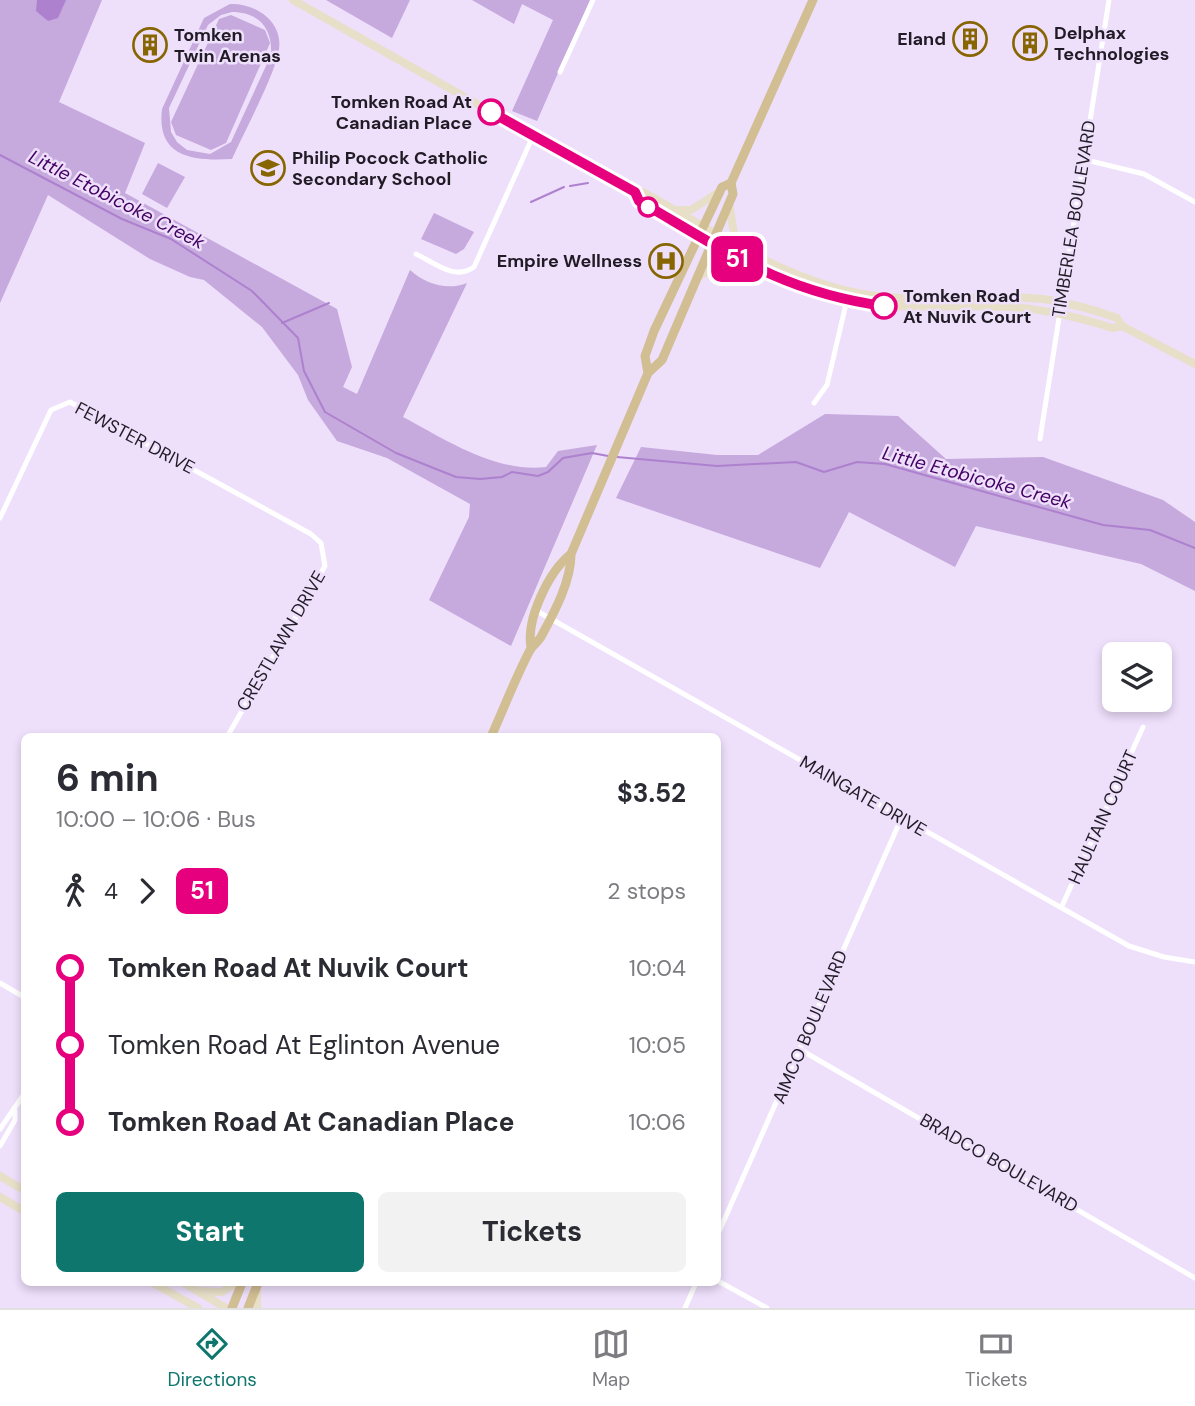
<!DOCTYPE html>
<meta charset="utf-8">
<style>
body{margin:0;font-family:"DM Sans",sans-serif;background:#f2f2f3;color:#2b2b33;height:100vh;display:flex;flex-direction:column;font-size:26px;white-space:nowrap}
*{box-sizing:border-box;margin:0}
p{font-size:23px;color:#7c7c81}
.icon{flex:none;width:38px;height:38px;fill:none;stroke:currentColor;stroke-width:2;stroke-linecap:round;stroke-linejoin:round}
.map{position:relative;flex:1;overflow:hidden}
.sheet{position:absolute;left:21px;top:733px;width:700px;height:553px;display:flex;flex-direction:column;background:#fff;border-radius:10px;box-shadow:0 4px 10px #0003}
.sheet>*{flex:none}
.badge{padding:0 14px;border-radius:10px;font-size:24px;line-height:46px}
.fabs{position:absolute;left:1102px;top:642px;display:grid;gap:14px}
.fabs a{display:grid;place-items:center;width:70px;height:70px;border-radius:10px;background:#fff;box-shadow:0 4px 10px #0003;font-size:35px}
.map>.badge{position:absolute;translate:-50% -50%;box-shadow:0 0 0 4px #fff}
.legs{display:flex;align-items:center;gap:10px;height:77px;padding:0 35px;font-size:23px}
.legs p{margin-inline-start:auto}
.headline{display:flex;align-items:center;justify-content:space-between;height:119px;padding:0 35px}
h1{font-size:38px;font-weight:700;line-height:52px}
.primary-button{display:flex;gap:14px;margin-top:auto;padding:14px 35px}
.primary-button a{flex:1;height:80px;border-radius:10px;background:#0f766e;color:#fff;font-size:28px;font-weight:700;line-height:80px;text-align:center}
.primary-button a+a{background:#f2f2f3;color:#2b2b33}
ul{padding:0 35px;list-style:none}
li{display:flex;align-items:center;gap:24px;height:77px;font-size:26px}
li i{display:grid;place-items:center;width:10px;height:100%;margin:0 9px;background:currentColor}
li i::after{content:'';width:18px;height:18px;margin:-9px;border:5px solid;border-radius:50%;background:#fff}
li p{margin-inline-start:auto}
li:first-child i{background:linear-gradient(#0000 50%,currentColor 0)}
li:last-child i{background:linear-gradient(currentColor 50%,#0000 0)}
.tab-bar{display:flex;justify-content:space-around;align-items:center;height:98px;border-top:2px solid #e1e1e2;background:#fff;font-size:19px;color:#7c7c81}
.tab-bar a{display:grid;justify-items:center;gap:4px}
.tab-bar .active{color:#0f766e}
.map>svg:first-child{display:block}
.green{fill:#c6a9dd;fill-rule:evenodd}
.water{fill:#ad81ce}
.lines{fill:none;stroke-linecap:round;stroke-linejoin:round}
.stream{stroke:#ad81ce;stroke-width:2}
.street{stroke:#fff;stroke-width:5}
.secondary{stroke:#e8dfc9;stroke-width:8}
.primary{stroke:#d1be93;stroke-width:9}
.line-1-casing{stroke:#fff;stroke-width:16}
.line-1{stroke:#e6007e;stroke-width:10}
.stop-1-dot{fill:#fff;stroke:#e6007e;stroke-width:3.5}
.labels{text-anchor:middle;stroke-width:5;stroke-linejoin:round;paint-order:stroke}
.poi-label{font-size:18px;font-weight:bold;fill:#201b25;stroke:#eedffb;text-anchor:start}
.stop-label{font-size:18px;font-weight:bold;fill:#201b25;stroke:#eedffb;text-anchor:end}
.street-label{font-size:18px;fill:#201b25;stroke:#eedffb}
.water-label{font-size:19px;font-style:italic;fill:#430163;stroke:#eedffb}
</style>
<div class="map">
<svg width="1195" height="1308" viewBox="0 0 1195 1308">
<rect width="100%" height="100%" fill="#eedffb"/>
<!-- green -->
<g class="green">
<path d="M 0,0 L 102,0 L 59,102 L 145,143 L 125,193 L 337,309 L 352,367 L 343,387 L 357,394 L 410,270 C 425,284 448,291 467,283 L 403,417 C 446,440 496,473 546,467 L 558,451 L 597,445 L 511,646 L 429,600 L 469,517 L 470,504 L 387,458 L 337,441 L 308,400 L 298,375 L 262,327 L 204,280 L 190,277 L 150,259 L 48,195 L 0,303 Z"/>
<path d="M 326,0 L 410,0 L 392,38 Z"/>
<path d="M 472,0 L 590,0 L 537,121 L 512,111 L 553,20 L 522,4 L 514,24 Z"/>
<path d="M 230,4 C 255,3 283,21 279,49 C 276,73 243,134 232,159 C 194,161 156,158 162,109 L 204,18 ZM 232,12 C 258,12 273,28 271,55 L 231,142 L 210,154 L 187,150 L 177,142 L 171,132 L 169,108 L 208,25 L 221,15 Z"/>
<path d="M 231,15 L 265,30 L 270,43 L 226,143 L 211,150 L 176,135 L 171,122 L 219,19 Z"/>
<path d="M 158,163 L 185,177 L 167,208 L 142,194 Z"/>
<path d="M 434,213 L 474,232 L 464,249 L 456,254 L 421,239 Z"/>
<path d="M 825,414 L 898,416 L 946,459 L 1043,457 L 1163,500 L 1195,522 L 1195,591 L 1141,564 L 976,526 L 955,567 L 849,512 L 820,568 L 616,498 L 641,447 L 717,455 L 758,455 Z"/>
</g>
<!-- water -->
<path class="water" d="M 37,0 L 66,0 L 58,18 L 48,21 L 36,11 Z"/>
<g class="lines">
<!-- stream -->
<g class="stream">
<path d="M 0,155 L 122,219 L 171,239 L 252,291 L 298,338 L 304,371 L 325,412 L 396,453 L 456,477 L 480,479 L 502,477 L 512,472 L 538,476 L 548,472 L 563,458 L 592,453 L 608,456"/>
<path d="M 570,186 L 588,183"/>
<path d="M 531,202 L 564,187"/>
<path d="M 282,323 L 329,303"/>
<path d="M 617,457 L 717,466 L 796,462 L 824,472 L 857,462 L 885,464 L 1103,525 L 1150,530 L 1195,548"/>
</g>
<!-- street -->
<g class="street">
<path d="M 560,72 L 593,0"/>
<path d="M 1082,159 L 1144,174 L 1195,202"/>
<path d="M 416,254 C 435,263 455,281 474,267 L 533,136"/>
<path d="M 814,403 L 827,385 L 849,291"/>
<path d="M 1040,439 L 1109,0"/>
<path d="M 0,518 L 51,410 L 70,402 L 311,534 L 321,543 L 325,566 L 227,737"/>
<path d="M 537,611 L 1129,946 L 1164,957 L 1195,962"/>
<path d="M 1062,906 L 1143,727"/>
<path d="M 0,983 L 24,997"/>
<path d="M 801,1050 L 1195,1278"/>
<path d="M 0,1129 L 24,1094"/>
<path d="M 0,1146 L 15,1120 L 15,1111"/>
<path d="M 718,1234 L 901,819"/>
<path d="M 718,1281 L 767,1308"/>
<path d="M 685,1308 L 696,1283"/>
</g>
<!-- secondary -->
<g class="secondary">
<path d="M 293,0 L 622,186 L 635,192 L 643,192 C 716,232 786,282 869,295 C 929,304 990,292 1050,300 C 1073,304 1095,310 1117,318 L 1122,326 L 1195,364"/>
<path d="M 635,192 L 639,201 C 704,239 768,286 843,300 C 898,311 953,304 1008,307 C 1044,309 1078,317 1112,328 L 1122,326"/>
<path d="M 729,204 L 734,233 L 745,246"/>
<path d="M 678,210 L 691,210 L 719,192"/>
<path d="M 698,277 L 719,264 L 740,262"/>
<path d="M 0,1176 L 24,1190"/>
<path d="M 0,1197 L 24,1211"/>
<path d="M 153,1283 L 198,1308"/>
<path d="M 184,1283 L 226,1308"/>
<path d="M 257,1287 L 257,1308"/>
<path d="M 200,1291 L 222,1292 L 236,1283"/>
</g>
<!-- primary -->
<g class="primary">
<path d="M 648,373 L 645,356 L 654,331 L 722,187 L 731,183"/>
<path d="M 531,647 C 526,619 549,571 571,554"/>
<path d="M 491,737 C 504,708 515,679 529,652 C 532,645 539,642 542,635 C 555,611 571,581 571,554 L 648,373 L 662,360 L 733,194 L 731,183 L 813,0"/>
<path d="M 232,1308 L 242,1283"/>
<path d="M 248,1308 L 258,1283"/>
</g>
</g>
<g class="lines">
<!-- line-1 casing -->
<g class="line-1-casing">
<path id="line-1" d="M 491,112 L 635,192 L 639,201 C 726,251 781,292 884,306"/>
</g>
<!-- line-1 -->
<use href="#line-1" class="line-1"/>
</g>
<!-- icons -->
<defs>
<g id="building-ring" transform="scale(1.75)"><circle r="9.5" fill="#eedffb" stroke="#876500" stroke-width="1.5"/><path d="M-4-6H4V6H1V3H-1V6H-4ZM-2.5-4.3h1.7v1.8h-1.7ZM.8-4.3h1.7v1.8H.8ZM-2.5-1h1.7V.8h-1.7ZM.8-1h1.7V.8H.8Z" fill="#876500"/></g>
<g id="school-ring" transform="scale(1.75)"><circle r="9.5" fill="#eedffb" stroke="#876500" stroke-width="1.5"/><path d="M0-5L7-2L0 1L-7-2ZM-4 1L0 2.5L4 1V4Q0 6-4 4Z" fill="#876500"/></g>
<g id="hospital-ring" transform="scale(1.75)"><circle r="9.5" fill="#eedffb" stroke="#876500" stroke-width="1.5"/><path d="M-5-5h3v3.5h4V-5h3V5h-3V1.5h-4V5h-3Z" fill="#876500"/></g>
</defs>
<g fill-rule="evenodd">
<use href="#building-ring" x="970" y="39"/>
<use href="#building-ring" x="1030" y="43"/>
<use href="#building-ring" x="150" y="45"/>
<use href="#school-ring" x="268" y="168"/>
<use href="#hospital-ring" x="666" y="261"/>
</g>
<!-- markers -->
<g class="stop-1-dot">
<circle cx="491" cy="112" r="12"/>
<circle cx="648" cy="207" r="9"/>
<circle cx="884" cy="306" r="12"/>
</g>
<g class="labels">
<!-- poi labels -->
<g class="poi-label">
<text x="1054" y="39">Delphax<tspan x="1054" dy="21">Technologies</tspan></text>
<text x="174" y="41">Tomken<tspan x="174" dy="21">Twin Arenas</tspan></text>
<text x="946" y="45" text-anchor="end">Eland</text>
<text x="292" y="164">Philip Pocock Catholic<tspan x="292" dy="21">Secondary School</tspan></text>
<text x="642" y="267" text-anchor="end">Empire Wellness</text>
</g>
<!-- stop labels -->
<g class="stop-label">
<text x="472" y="108">Tomken Road At<tspan x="472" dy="21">Canadian Place</tspan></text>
<text x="903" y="302" text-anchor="start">Tomken Road<tspan x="903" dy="21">At Nuvik Court</tspan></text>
</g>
<!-- street labels -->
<g class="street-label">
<text transform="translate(1074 219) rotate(-81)" y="6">TIMBERLEA BOULEVARD</text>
<text transform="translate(135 438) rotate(28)" y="6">FEWSTER DRIVE</text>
<text transform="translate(281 641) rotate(-60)" y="6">CRESTLAWN DRIVE</text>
<text transform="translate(863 796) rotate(30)" y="6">MAINGATE DRIVE</text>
<text transform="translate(1103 817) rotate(-66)" y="6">HAULTAIN COURT</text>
<text transform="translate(810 1027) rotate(-67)" y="6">AIMCO BOULEVARD</text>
<text transform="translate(999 1163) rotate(30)" y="6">BRADCO BOULEVARD</text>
</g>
<!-- water labels -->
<g class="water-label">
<text transform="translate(117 199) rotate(27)" y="7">Little Etobicoke Creek</text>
<text transform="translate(977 477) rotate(15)" y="7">Little Etobicoke Creek</text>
</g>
</g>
</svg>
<div class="fabs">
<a><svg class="icon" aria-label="layers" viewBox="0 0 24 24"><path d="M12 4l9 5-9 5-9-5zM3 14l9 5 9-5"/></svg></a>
</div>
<b class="badge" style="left:737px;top:259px;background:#e6007e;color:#fff">51</b>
<section class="sheet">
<div class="headline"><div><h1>6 min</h1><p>10:00 – 10:06 · Bus</p></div><b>$3.52</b></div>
<div class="legs"><svg class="icon" aria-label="walk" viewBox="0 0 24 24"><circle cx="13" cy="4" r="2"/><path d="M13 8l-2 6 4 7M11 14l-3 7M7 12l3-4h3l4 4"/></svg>4<svg class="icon" aria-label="forward" viewBox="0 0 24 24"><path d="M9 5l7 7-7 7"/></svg><b class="badge" style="background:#e6007e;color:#fff">51</b><p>2 stops</p></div>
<ul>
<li><i style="color:#e6007e"></i><b>Tomken Road At Nuvik Court</b><p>10:04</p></li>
<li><i style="color:#e6007e"></i><span>Tomken Road At Eglinton Avenue</span><p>10:05</p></li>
<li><i style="color:#e6007e"></i><b>Tomken Road At Canadian Place</b><p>10:06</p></li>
</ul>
<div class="primary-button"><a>Start</a><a>Tickets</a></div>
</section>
</div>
<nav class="tab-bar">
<a class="active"><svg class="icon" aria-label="directions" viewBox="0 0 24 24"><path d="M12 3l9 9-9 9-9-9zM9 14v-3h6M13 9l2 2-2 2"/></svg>Directions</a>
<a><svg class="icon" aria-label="map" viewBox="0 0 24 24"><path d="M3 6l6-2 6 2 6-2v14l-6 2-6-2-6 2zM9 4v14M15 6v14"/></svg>Map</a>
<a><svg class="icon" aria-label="tickets" viewBox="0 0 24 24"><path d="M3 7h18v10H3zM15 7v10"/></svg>Tickets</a>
</nav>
